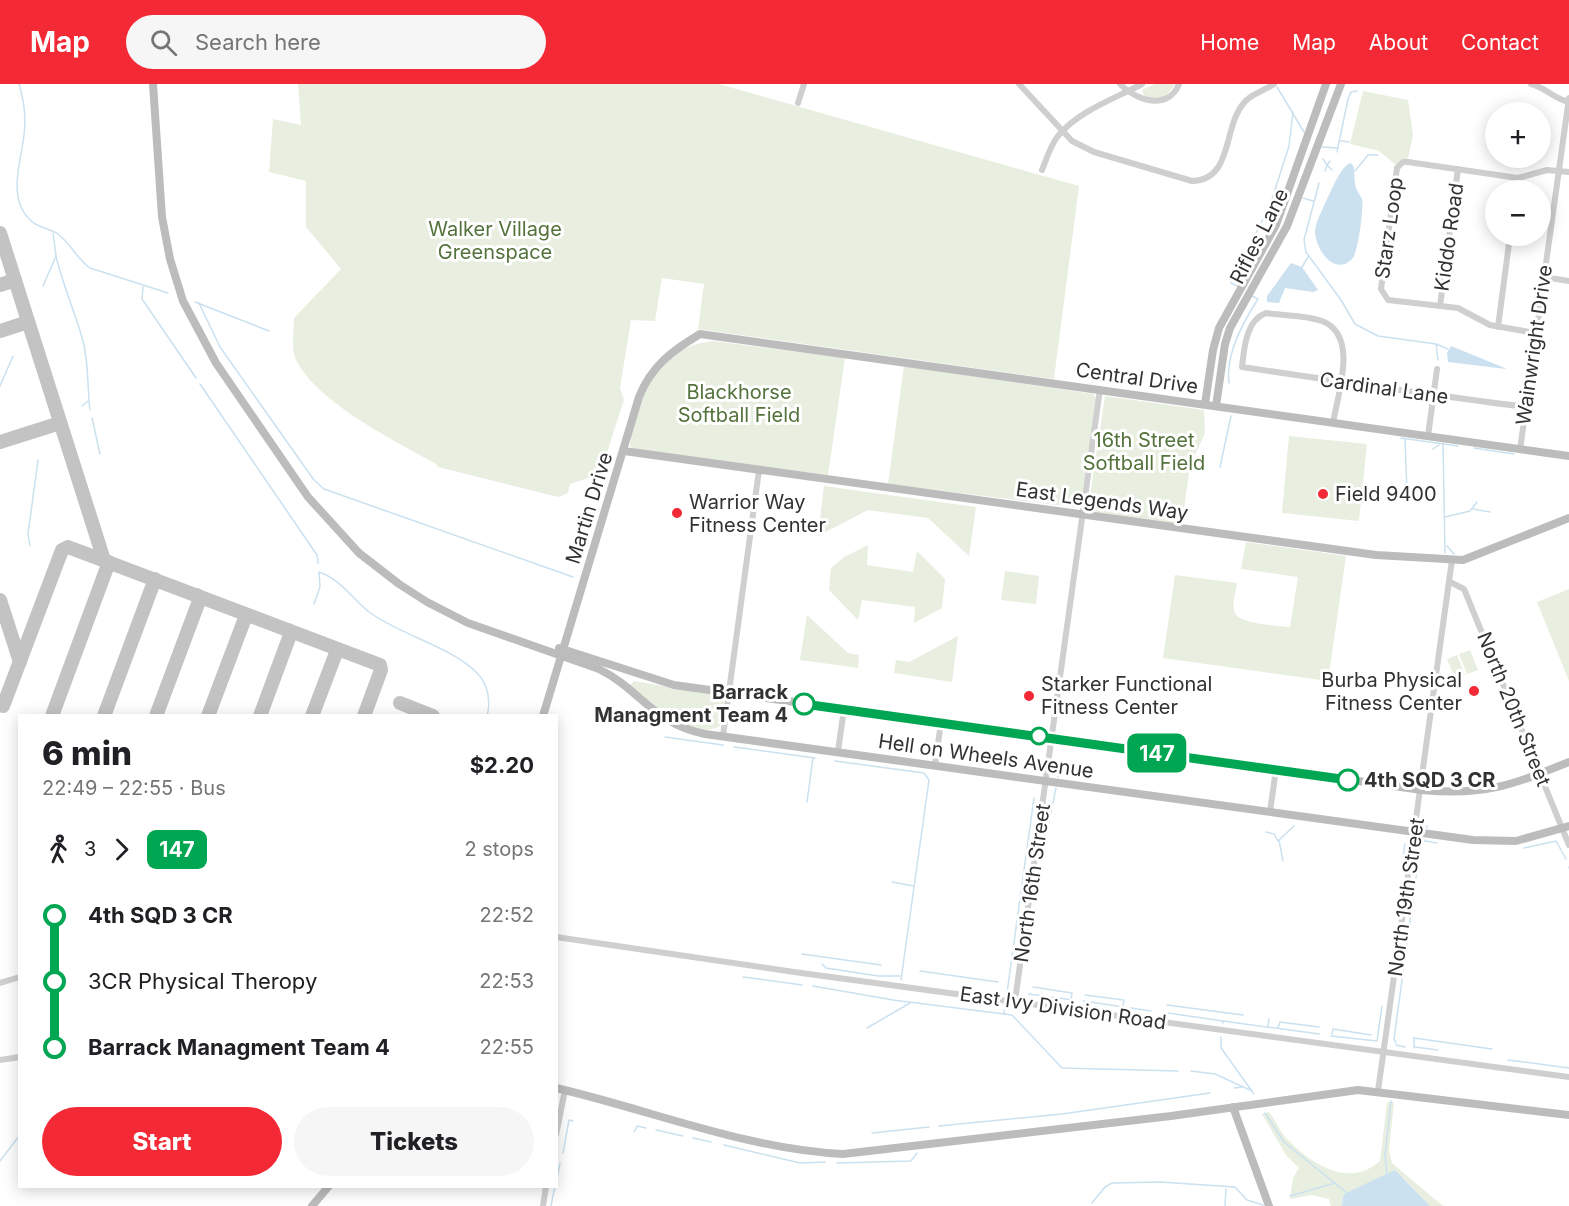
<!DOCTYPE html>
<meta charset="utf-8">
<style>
body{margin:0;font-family:Inter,sans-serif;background:#f6f6f6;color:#202124;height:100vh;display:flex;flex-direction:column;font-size:22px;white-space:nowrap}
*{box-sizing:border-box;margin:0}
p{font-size:20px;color:#757577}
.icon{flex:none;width:33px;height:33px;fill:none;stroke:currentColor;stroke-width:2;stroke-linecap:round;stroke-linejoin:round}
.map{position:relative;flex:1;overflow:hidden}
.drawer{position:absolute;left:18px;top:630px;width:540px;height:474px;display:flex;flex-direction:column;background:#fff;border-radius:0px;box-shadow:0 3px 15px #0003}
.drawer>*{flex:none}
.badge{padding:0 12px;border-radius:9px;font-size:21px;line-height:39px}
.fabs{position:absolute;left:1485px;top:18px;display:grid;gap:12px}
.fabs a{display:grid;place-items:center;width:66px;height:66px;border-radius:50%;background:#fff;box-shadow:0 3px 15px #0003;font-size:30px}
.map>.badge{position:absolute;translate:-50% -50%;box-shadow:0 0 0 3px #fff}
.legs{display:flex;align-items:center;gap:9px;height:66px;padding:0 24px;font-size:20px}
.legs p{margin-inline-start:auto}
.headline{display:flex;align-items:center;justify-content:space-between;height:102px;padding:0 24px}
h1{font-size:33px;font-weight:800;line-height:45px}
.primary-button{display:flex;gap:12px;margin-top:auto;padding:12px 24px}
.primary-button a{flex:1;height:69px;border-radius:36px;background:#f32a36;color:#fff;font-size:24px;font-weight:800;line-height:69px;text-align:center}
.primary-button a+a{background:#f6f6f6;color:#202124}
ul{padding:0 24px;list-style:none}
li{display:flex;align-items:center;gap:21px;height:66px;font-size:22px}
li i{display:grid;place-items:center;width:9px;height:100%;margin:0 8px;background:currentColor}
li i::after{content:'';width:15px;height:15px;margin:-8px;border:4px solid;border-radius:50%;background:#fff}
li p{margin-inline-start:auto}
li:first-child i{background:linear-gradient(#0000 50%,currentColor 0)}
li:last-child i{background:linear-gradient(currentColor 50%,#0000 0)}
header{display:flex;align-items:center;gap:36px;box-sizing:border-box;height:84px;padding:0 30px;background:#f32a36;color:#fff}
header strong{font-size:28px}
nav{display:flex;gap:33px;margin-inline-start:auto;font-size:21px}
.search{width:420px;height:54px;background:#f6f6f6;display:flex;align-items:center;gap:15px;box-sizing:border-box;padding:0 21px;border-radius:33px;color:#757577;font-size:22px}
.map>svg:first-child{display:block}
.green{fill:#e8efe0}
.water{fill:#cbe1f0}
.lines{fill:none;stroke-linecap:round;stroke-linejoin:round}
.stream{stroke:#cbe1f0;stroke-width:1.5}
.taxiway{stroke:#c3c3c3;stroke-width:14}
.street{stroke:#cfcfcf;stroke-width:6}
.secondary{stroke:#bcbcbc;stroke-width:8}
.line-1-casing{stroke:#fff;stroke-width:14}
.line-1{stroke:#00a651;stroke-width:9}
.poi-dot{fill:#f32a36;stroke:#fff;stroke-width:2}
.stop-1-dot{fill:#fff;stroke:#00a651;stroke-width:3}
.labels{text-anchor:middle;stroke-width:6;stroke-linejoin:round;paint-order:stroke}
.street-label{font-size:20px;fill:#323232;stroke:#fff}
.park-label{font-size:20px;fill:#54723b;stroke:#fff}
.poi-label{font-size:20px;fill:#323232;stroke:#fff;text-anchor:start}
.stop-label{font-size:20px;font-weight:bold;fill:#323232;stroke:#fff;text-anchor:end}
</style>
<header>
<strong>Map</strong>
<div class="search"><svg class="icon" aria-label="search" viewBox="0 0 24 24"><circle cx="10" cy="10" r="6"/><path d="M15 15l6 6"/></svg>Search here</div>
<nav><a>Home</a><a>Map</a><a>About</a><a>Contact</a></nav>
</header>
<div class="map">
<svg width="1569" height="1122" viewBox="0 0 1569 1122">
<rect width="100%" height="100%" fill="#fff"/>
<!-- green -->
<g class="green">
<path d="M 298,0 L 719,0 L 1079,102 L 1054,295 L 698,245 L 704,200 L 662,194 L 655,237 L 631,236 L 620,304 L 624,316 L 600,390 L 570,400 L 568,409 L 558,413 L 438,383 L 435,379 C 394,357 317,318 296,276 C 291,266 294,246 294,234 L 341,185 L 306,143 L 306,97 L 269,88 L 273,35 L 301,41 Z"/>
<path d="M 1155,0 L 1175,0 L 1165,13 L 1152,15 L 1144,12 L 1142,6 Z"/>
<path d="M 1363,7 L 1408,16 L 1413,51 L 1408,74 L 1396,81 L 1379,67 L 1350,60 Z"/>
<path d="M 713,257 L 845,274 L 828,391 L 634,365 L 630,362 C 630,350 635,337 639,325 C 653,287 670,262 713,257 Z"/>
<path d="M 904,282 L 1093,310 L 1096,315 L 1080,424 L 888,400 Z"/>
<path d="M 1105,312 L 1204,326 L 1205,349 L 1190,382 L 1182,439 L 1179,441 L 1092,429 L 1088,425 Z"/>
<path d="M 1289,352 L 1367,360 L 1359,437 L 1282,429 Z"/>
<path d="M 824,402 L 976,423 L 969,472 L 928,434 L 868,426 L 818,452 Z"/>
<path d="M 1246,458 L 1346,472 L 1328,597 L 1163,574 L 1175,491 L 1237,499 C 1236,508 1231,521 1235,529 C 1239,540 1278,542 1290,543 L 1298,493 L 1241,485 Z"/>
<path d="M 868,461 L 867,481 L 913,488 L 917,467 L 945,495 L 942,524 L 914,539 L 915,523 L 862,516 L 858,536 L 829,506 L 831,484 L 844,473 Z"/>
<path d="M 1005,487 L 1039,492 L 1036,520 L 1001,516 Z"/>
<path d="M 1569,505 L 1569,597 L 1537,518 Z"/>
<path d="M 807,531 L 848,569 L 859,571 L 858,584 L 800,576 Z"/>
<path d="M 958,552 L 952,598 L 894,589 L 896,576 L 909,578 Z"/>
<path d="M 1470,566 L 1478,586 L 1467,590 L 1459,570 Z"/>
<path d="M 1457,571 L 1465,591 L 1455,595 L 1447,575 Z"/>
<path d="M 634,597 L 721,612 L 724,618 L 720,642 C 691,658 650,618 630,601 Z"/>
<path d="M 1391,1017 L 1394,1018 L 1389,1066 L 1392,1079 L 1443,1122 L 1430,1122 L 1407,1098 L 1387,1091 L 1346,1109 L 1343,1112 L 1342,1122 L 1331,1122 L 1329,1115 L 1311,1111 L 1290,1115 L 1293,1094 L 1299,1084 L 1286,1071 L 1262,1030 L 1269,1028 C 1275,1035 1278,1044 1284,1052 C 1309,1078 1347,1106 1380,1077 L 1387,1019 Z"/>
</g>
<!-- water -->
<g class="water">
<path d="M 1350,79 L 1353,81 C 1355,88 1354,92 1355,99 C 1355,106 1360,110 1362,115 C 1364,124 1358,167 1353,174 C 1335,194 1315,165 1315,147 C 1316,137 1322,127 1326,117 C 1333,105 1338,86 1350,79 Z"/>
<path d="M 1291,179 L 1302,183 L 1318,206 L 1313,208 L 1285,204 L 1279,219 L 1267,218 L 1267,212 Z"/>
<path d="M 1451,262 L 1505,284 L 1506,285 L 1448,278 L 1447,269 Z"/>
<path d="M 1395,1086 L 1430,1122 L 1342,1122 L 1343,1112 L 1346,1109 Z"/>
</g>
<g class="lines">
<!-- stream -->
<g class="stream">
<path d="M 19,0 C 24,16 26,35 24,51 C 21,78 7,114 30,136 C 38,144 49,144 58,150 C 71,160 77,175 90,184 L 168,209"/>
<path d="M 1277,3 L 1304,48"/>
<path d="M 1341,57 L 1349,58"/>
<path d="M 1322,63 L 1338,64"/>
<path d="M 1337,68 L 1348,15 L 1351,8 L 1357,7"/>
<path d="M 1323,75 L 1327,81 L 1325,87"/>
<path d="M 1330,77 L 1327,81 L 1332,86"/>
<path d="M 1355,87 L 1368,71 L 1378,71"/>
<path d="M 1319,99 L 1304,156 L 1306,168 L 1341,216 L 1355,240 L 1378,252 L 1436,260 L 1438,276"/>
<path d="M 1275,104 L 1285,107"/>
<path d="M 1303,114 L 1313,117"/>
<path d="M 1272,115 L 1289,62 L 1293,28"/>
<path d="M 56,172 C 63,202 75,228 83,257 C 89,280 87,302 90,326"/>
<path d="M 1302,183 L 1308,173"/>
<path d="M 43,202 L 56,172 L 53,149"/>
<path d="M 1237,202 L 1231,199 L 1267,127"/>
<path d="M 143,203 L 142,215 L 196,294"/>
<path d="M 195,218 L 269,247"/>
<path d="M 199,219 L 220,263 L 314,396 L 324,405 L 573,493"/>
<path d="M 1436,260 L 1448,265"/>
<path d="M 1229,299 C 1225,271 1243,238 1258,215 L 1252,212"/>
<path d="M 200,300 L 317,471 L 318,479"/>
<path d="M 0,302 L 13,272"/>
<path d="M 82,322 L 88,317"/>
<path d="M 92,334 L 100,370"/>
<path d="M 1401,354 L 1458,362"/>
<path d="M 1405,355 L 1407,408"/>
<path d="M 1443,359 L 1445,469"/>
<path d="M 1474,364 L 1514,370"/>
<path d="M 1433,365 L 1439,361"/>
<path d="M 1220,383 L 1231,332"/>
<path d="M 1473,425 L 1490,428"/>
<path d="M 1445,433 L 1470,427 L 1477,418"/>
<path d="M 30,462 L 28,450 L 38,376"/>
<path d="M 1447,462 L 1454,470"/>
<path d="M 314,520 L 320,503 L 319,488 C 340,495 352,514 369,528 C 400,551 452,563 477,589 C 488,600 491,617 487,632"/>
<path d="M 665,653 L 723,661"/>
<path d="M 734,663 L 815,674"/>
<path d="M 835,677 L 924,689 L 929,696 L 901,896"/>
<path d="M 1057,687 L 1058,693"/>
<path d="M 807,718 L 813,674"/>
<path d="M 1427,744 L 1427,742"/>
<path d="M 1047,747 L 1056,704"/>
<path d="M 1266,748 L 1274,750 L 1278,757"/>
<path d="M 1426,757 L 1437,759"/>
<path d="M 1524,764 L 1556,757 L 1566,775"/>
<path d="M 1403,774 L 1405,760"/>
<path d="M 1283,777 L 1279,756 L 1294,742"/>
<path d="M 1569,783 L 1569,784"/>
<path d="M 892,798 L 914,802"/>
<path d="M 802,870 L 881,881"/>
<path d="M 822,880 L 826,884 L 878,892 L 900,892"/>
<path d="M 920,887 L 998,898"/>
<path d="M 743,893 L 802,901"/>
<path d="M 813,902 L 893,916 L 1012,931 L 1062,984 L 1178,987"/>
<path d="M 1033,903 L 1072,909 L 1071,915"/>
<path d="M 1007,909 L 1034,714"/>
<path d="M 1029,910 L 1073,916"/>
<path d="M 1085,911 L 1124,916 L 1123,922"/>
<path d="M 1083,917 L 1151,927"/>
<path d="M 1167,921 L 1243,931"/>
<path d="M 1168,929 L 1223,937"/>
<path d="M 1004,930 L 1005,921"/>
<path d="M 1223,939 L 1223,937 L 1319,950"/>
<path d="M 1268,943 L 1269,935"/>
<path d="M 867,944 L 910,919"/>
<path d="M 1278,944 L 1280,938 L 1319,943"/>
<path d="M 1332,950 L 1333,945 L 1371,951"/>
<path d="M 1331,952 L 1377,957 L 1382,922"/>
<path d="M 1221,953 L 1221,964 L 1254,1010"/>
<path d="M 1396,959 L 1394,955 L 1420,764 L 1425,756"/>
<path d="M 1396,961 L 1405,963"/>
<path d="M 1415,963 L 1438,966"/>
<path d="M 1414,964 L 1414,954 L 1492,965"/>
<path d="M 1508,976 L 1569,984"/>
<path d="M 1191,987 L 1215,990 L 1252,1007"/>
<path d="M 1234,1004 L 1242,1003"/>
<path d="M 1265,1029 L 1284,1058 L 1347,1109"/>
<path d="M 939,1042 L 1062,1030 L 1210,1009"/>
<path d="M 656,1046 L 683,1052"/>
<path d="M 634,1048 L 637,1042 L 646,1044"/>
<path d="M 872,1049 L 929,1043"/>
<path d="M 693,1054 L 711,1058"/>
<path d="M 724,1061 L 800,1079 L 825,1078"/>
<path d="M 563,1069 L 569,1036 L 573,1037"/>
<path d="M 0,1077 L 20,1051"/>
<path d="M 837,1079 L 911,1077 L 917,1069"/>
<path d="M 1387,1091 L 1385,1072 L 1391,1017"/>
<path d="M 556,1097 L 560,1080"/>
<path d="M 1290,1112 L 1335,1099"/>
<path d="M 1092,1119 L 1105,1103 L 1112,1099 L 1160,1098 L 1235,1103 L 1247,1116 L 1263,1121"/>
<path d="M 551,1122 L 555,1102"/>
<path d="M 1225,1122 L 1226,1105"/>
</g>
<!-- taxiway -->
<g class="taxiway">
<path d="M 0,149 L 104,476"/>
<path d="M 0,201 L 15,196"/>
<path d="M 0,247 L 28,238"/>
<path d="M 0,358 L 60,339"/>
<path d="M 0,516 L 20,578"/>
<path d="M 400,619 L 433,632"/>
<path d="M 3,622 L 62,466 L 68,463 L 380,581 L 381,586 L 364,632"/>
<path d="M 52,632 L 109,478"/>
<path d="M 104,632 L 155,495"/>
<path d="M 156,632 L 199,517 L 197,511"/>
<path d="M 208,632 L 245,534"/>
<path d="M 260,632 L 290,551 L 288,546"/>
<path d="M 312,632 L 336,569"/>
</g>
<!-- street -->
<g class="street">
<path d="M 1019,0 L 1072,57 L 1094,68 L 1192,97 C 1233,96 1223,44 1243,20 C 1250,10 1264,7 1274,0"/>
<path d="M 1120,0 C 1136,17 1168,27 1179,0"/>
<path d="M 1531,0 C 1545,3 1554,15 1569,18"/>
<path d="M 798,19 L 804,0"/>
<path d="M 1042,86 C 1047,74 1050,62 1058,52 C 1078,27 1116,14 1142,0"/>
<path d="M 1516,106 L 1518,94"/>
<path d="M 1544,193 L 1569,197"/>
<path d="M 1440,222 L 1458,85"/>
<path d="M 1498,243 L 1510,152"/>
<path d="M 1535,249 L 1490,241 L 1458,224 L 1388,216 L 1381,205 L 1397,84 L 1403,78 L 1408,78 L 1518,94 L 1547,86 L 1569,88"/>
<path d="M 1333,339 C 1338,309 1359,251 1322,237 C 1305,231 1284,232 1266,229 C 1246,236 1244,265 1242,283 C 1336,297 1431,311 1526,323"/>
<path d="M 1428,352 L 1437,285"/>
<path d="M 1520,366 L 1569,14"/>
<path d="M 1450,498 L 1464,505 L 1569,761"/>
<path d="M 723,652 L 759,386"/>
<path d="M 838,667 L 844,625"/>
<path d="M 935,681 L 941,639"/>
<path d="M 1270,728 L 1276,685"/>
<path d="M 556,853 L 794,888 L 1569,993"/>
<path d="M 0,899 L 20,893"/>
<path d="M 1015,917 L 1100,305"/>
<path d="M 0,976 L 20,973"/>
<path d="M 1378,1007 L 1452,476"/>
<path d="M 556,1051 L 565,1006"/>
<path d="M 543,1122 L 546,1102"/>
</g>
<!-- secondary -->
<g class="secondary">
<path d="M 153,0 L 162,133 L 170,175 L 183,217 L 216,279 L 308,413 L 359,469 L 399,500 L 427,518 L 468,539 L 599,585 C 641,606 652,639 705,650 L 1473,756 L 1516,757 L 1569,742"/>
<path d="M 1205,320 L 1213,266 L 1219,244 L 1276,141 L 1326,0"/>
<path d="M 1216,322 L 1225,260 L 1230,244 L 1287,142 L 1341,0"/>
<path d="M 624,367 L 1376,471 L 1463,476 L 1569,434"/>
<path d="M 559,564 L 674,601 L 1422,706 C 1485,712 1512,701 1569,678"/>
<path d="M 543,632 L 639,313 C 652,281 672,267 700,250 L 1569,372"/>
<path d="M 556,1004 C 651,1026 745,1065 843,1070 L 1171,1032 L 1358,1006 L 1569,1031"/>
<path d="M 1233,1023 L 1269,1122"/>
<path d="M 312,1122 L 329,1102"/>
</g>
</g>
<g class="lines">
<!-- line-1 casing -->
<g class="line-1-casing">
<path id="line-1" d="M 804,620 L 1348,696"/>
</g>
<!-- line-1 -->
<use href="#line-1" class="line-1"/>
</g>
<!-- markers -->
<g class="poi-dot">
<circle cx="1323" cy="410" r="6"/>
<circle cx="677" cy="429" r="6"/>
<circle cx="1474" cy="607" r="6"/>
<circle cx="1029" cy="612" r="6"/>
</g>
<g class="stop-1-dot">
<circle cx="804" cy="620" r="10"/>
<circle cx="1039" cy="652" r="8"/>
<circle cx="1348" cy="696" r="10"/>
</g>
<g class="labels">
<!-- street labels -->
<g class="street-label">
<text transform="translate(1389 144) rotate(-82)" y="7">Starz Loop</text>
<text transform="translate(1259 152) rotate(-63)" y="7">Rifles Lane</text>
<text transform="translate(1449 153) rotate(-82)" y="7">Kiddo Road</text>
<text transform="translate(1534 261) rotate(-82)" y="7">Wainwright Drive</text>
<text transform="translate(1137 294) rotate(8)" y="7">Central Drive</text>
<text transform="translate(1384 304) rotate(8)" y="7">Cardinal Lane</text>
<text transform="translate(1102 417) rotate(8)" y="7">East Legends Way</text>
<text transform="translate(589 424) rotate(-73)" y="7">Martin Drive</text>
<text transform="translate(1514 625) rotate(68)" y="7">North 20th Street</text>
<text transform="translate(986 672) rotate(8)" y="7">Hell on Wheels Avenue</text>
<text transform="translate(1032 799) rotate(-82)" y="7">North 16th Street</text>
<text transform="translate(1406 813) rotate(-82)" y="7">North 19th Street</text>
<text transform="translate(1063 924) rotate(8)" y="7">East Ivy Division Road</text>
</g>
<!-- park labels -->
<g class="park-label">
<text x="495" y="152">Walker Village<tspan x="495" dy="23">Greenspace</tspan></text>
<text x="739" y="315">Blackhorse<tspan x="739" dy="23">Softball Field</tspan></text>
<text x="1144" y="363">16th Street<tspan x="1144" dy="23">Softball Field</tspan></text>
</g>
<!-- poi labels -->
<g class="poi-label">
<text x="1335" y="417">Field 9400</text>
<text x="689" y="425">Warrior Way<tspan x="689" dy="23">Fitness Center</tspan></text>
<text x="1462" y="603" text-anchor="end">Burba Physical<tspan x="1462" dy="23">Fitness Center</tspan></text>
<text x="1041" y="607">Starker Functional<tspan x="1041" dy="23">Fitness Center</tspan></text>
</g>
<!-- stop labels -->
<g class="stop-label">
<text x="788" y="615">Barrack<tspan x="788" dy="23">Managment Team 4</tspan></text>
<text x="1364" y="703" text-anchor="start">4th SQD 3 CR</text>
</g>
</g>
</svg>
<div class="fabs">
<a>+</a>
<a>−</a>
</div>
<b class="badge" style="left:1157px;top:669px;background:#00a651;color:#fff">147</b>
<section class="drawer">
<div class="headline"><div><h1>6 min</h1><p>22:49 – 22:55 · Bus</p></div><b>$2.20</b></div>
<div class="legs"><svg class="icon" aria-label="walk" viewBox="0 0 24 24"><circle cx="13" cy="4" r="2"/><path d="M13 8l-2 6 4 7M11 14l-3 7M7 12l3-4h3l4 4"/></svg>3<svg class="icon" aria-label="forward" viewBox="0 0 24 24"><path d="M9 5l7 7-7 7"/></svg><b class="badge" style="background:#00a651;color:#fff">147</b><p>2 stops</p></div>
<ul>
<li><i style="color:#00a651"></i><b>4th SQD 3 CR</b><p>22:52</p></li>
<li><i style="color:#00a651"></i><span>3CR Physical Theropy</span><p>22:53</p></li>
<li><i style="color:#00a651"></i><b>Barrack Managment Team 4</b><p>22:55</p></li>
</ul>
<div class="primary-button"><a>Start</a><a>Tickets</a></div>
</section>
</div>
